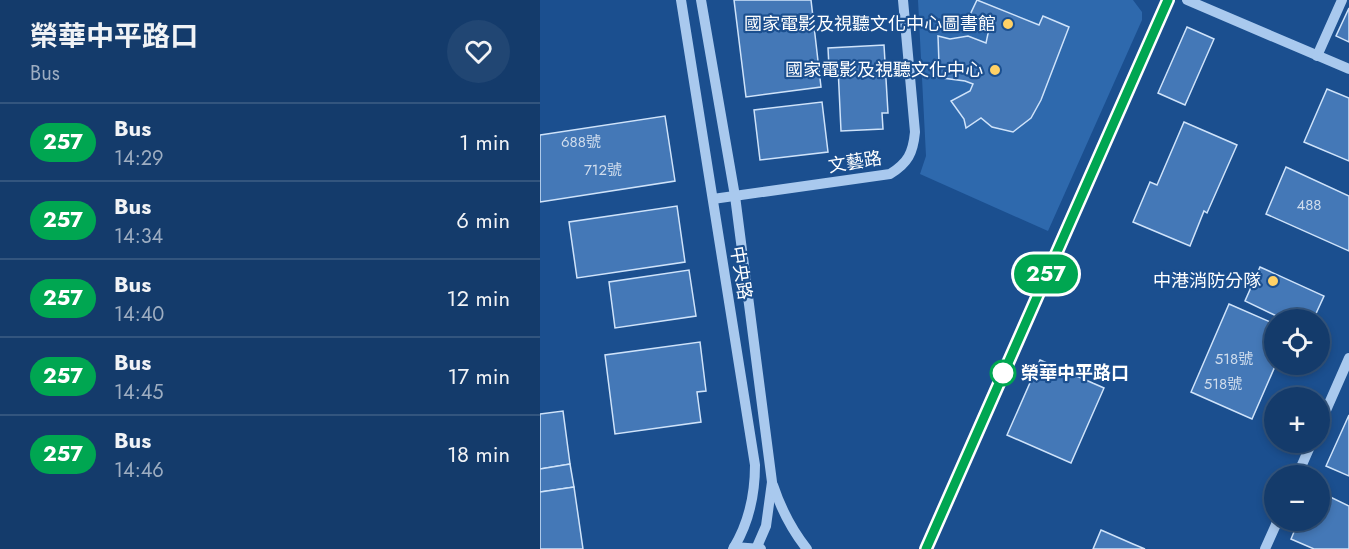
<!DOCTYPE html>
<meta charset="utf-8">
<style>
body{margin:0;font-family:Jost,"Noto Sans TC",sans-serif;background:#214673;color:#f1f3f6;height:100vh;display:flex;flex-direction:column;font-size:22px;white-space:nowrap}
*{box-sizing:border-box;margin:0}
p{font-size:20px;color:#9dadc1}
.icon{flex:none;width:33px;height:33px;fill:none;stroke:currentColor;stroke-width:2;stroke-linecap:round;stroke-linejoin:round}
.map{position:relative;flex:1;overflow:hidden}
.sheet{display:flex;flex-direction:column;background:#143b6b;width:540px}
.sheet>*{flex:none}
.badge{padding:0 12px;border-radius:20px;font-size:21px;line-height:39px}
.controls{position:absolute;left:724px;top:309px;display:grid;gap:12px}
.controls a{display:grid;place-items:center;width:66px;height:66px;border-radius:50%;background:#143b6b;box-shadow:0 3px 9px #0003,0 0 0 2px #33557e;font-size:30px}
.map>.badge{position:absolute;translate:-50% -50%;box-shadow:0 0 0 3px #fff}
.round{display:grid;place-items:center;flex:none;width:63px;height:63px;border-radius:32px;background:#214673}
.overview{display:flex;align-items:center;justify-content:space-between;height:102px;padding:0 30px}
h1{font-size:28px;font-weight:700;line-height:45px}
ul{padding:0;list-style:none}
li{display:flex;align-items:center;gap:18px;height:78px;padding:0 30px;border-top:2px solid #33557e}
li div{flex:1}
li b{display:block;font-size:22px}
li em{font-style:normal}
li .badge{min-width:66px;font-weight:700;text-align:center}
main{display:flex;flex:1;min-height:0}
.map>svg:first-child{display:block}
.green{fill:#2e69ad}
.building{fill:#4478b7;stroke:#cfe3fa;stroke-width:1.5}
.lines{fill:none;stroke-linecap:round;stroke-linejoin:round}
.minor{stroke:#a9c9ee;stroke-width:10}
.line-casing{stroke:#fff;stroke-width:14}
.line{stroke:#00a651;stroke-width:9}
.poi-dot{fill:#ffd166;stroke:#1b4f8f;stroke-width:2}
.stop-dot{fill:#fff;stroke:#00a651;stroke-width:3}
.labels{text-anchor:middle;stroke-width:4.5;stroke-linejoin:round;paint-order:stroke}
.number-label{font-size:15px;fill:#d0dded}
.poi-label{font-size:18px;fill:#fff;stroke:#1b4f8f;text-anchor:end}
.street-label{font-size:18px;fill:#fff;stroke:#1b4f8f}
.stop-label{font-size:18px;font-weight:bold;fill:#fff;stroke:#1b4f8f;text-anchor:start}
</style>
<main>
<section class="sheet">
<div class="overview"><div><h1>榮華中平路口</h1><p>Bus</p></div><a class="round"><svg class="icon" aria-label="heart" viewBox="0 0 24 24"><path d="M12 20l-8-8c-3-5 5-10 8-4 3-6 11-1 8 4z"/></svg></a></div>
<ul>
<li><span class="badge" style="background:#00a651;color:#fff">257</span><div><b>Bus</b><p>14:29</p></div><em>1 min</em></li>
<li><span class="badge" style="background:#00a651;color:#fff">257</span><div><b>Bus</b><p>14:34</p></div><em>6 min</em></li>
<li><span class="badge" style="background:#00a651;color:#fff">257</span><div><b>Bus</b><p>14:40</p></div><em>12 min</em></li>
<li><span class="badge" style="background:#00a651;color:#fff">257</span><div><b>Bus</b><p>14:45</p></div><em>17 min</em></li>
<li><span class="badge" style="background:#00a651;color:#fff">257</span><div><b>Bus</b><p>14:46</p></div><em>18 min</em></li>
</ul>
</section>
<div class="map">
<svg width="809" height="549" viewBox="0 0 809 549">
<rect width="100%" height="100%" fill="#1b4f8f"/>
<!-- green -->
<path class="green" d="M 378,0 L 593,0 L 602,12 L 602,20 L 508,231 L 380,174 L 386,156 Z"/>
<!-- building -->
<g class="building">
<path d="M 194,0 L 271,0 L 281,87 L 206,97 Z"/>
<path d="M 437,0 L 499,25 L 503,16 L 529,27 L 501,100 L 491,118 L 473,132 L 452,127 L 441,118 L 426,128 L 424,119 L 411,101 L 430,91 L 433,84 L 425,81 L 395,77 L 399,64 L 398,36 L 410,39 L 428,36 L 446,43 L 449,29 L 428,19 Z"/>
<path d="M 809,8 L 809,42 L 796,36 Z"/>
<path d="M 647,27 L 674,39 L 645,105 L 618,93 Z"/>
<path d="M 344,45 L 348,113 L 342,113 L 343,129 L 301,131 L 298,67 L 289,68 L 288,48 Z"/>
<path d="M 787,89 L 809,98 L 809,161 L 764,142 Z"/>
<path d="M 282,102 L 288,152 L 220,160 L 214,110 Z"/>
<path d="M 125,116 L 135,181 L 0,202 L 0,135 Z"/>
<path d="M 644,122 L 697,145 L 667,213 L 664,211 L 650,246 L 593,222 L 610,182 L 617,185 Z"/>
<path d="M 746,167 L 809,196 L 809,251 L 726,214 Z"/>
<path d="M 137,206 L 145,262 L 37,278 L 29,222 Z"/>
<path d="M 720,267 L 784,296 L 773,320 L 745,320 L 705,301 Z"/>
<path d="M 149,270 L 156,316 L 75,328 L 69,282 Z"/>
<path d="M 689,304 L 735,324 L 736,364 L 712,419 L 651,392 Z"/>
<path d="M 160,342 L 166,391 L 157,392 L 161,422 L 75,434 L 65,355 Z"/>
<path d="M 500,360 L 564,388 L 531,463 L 467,435 Z"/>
<path d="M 23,411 L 30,464 L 0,469 L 0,414 Z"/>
<path d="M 809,415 L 809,476 L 786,466 Z"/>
<path d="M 30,464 L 34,487 L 0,492 L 0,469 Z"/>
<path d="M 34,487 L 43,549 L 0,549 L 0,492 Z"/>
<path d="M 780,492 L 809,506 L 809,549 L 774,549 L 751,539 L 759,520 L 780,520 Z"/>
<path d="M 561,530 L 593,544 L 605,549 L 553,549 Z"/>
</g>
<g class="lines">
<!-- minor -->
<g class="minor">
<path d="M 141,0 L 215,465 C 215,496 209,523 193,549"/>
<path d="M 161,0 L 195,196 L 232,482 L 226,526 L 216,549"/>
<path d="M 647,0 L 809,69"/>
<path d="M 777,56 L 802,0"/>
<path d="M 173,199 L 350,174 C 368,163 373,153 375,132 L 363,0"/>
<path d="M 780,424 L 809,358"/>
<path d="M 757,476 L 772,442"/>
<path d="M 233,485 C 241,509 251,529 267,549"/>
<path d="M 194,547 L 221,549"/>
<path d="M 386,549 L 628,0"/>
<path d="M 725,549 L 738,520"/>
</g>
</g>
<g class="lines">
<!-- line casing -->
<g class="line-casing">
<path id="line" d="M 386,549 L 628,0"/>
</g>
<!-- line -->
<use href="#line" class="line"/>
</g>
<!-- markers -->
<g class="poi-dot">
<circle cx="468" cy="24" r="6"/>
<circle cx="455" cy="70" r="6"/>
<circle cx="733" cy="281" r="6"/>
</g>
<circle class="stop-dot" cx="463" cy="373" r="12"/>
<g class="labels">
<!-- number labels -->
<g class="number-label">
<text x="41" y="147">688號</text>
<text x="63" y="175">712號</text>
<text x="769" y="210">488</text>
<text x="694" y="364">518號</text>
<text x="683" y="389">518號</text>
</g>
<!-- poi labels -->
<g class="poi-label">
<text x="456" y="30">國家電影及視聽文化中心圖書館</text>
<text x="443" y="76">國家電影及視聽文化中心</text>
<text x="721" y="287">中港消防分隊</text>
</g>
<!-- street labels -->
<g class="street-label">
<text transform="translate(315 162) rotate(-9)" y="6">文藝路</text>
<text transform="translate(201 273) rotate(81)" y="6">中央路</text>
</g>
<!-- stop labels -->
<g class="stop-label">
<text x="481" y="379">榮華中平路口</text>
</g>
</g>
</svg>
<div class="controls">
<a><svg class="icon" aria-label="locate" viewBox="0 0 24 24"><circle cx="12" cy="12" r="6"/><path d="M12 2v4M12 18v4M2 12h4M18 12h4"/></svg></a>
<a>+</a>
<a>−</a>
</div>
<b class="badge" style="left:506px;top:274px;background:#00a651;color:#fff">257</b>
</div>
</main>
